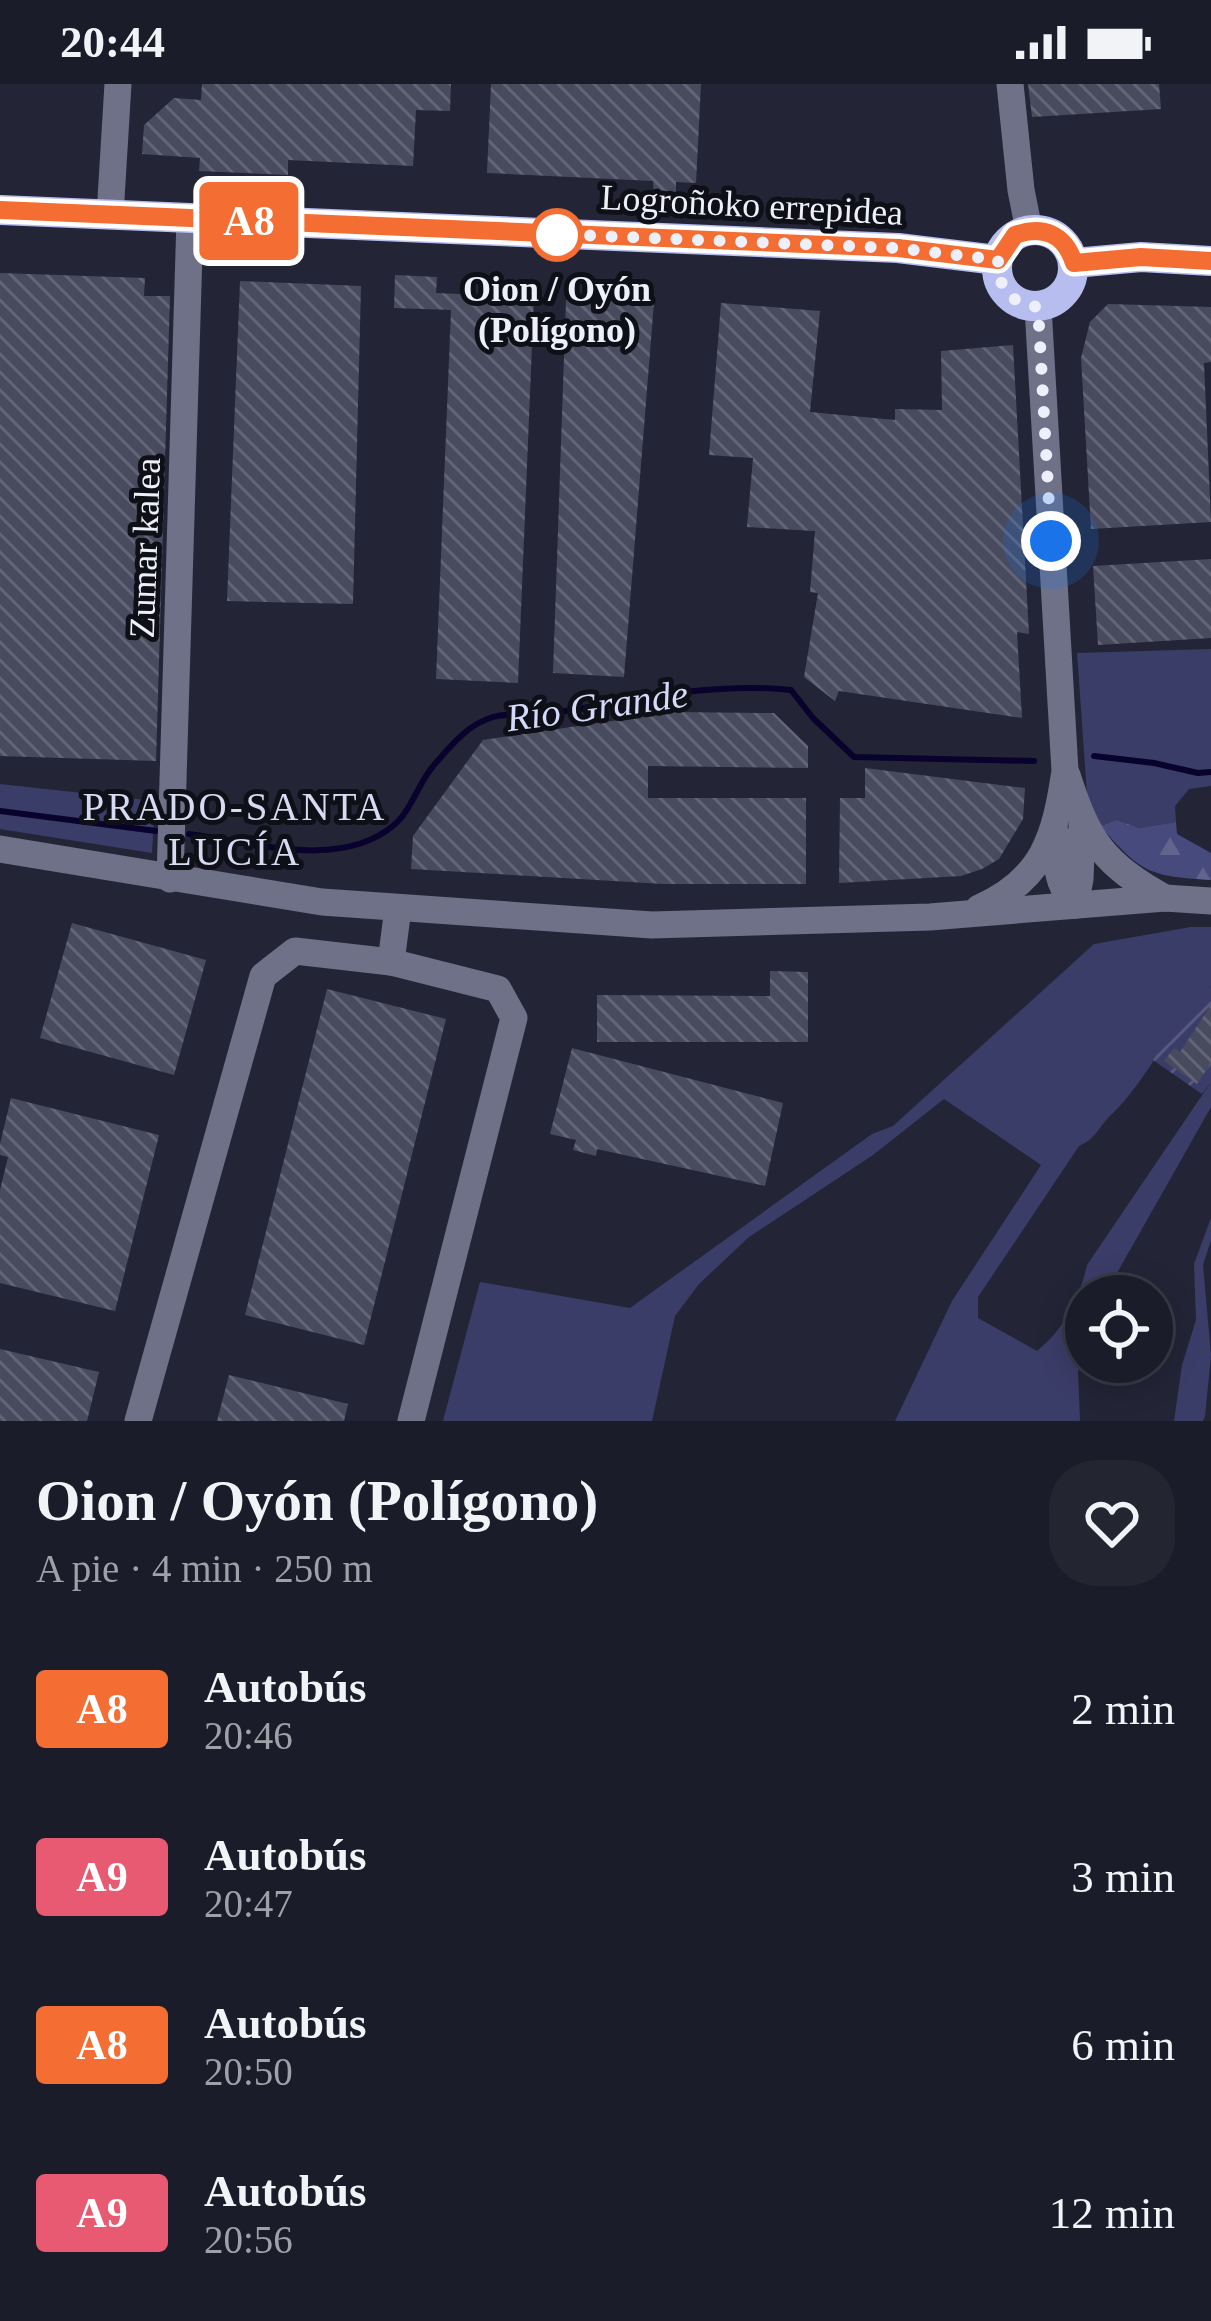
<!DOCTYPE html>
<html lang="es">
<meta charset="utf-8">
<style>
body{margin:0;font-family:"Times New Roman",serif;background:#232531;color:#f1f3f6;height:100vh;display:flex;flex-direction:column;font-size:45px;white-space:nowrap}
*{box-sizing:border-box;margin:0}
p{font-size:39px;color:#9fa1a8}
.icon{flex:none;width:66px;height:66px;fill:none;stroke:currentColor;stroke-width:2;stroke-linecap:round;stroke-linejoin:round}
.map{position:relative;height:1337px;overflow:hidden}
.side{display:flex;flex-direction:column;background:#1a1c29;flex:1}
.side>*{flex:none}
.badge{padding:0 24px;border-radius:9px;font-size:42px;line-height:78px}
.tools{position:absolute;left:1065px;top:1191px;display:grid;gap:24px}
.tools a{display:grid;place-items:center;width:108px;height:108px;border-radius:50%;background:#1a1c29;box-shadow:0 6px 30px #0003,0 0 0 3px #383a46;font-size:60px}
.you{position:absolute;width:60px;height:60px;margin:-30px;border:9px solid #fff;border-radius:50%;background:#1a73e8;box-shadow:0 0 0 18px #1a73e833}
.map>.badge{position:absolute;translate:-50% -50%;box-shadow:0 0 0 6px #fff}
.round{display:grid;place-items:center;flex:none;width:126px;height:126px;border-radius:48px;background:#232531}
.headline{display:flex;align-items:center;justify-content:space-between;height:204px;padding:0 36px}
h1{font-size:57px;font-weight:700;line-height:90px}
ul{padding:0;list-style:none}
li{display:flex;align-items:center;gap:36px;height:168px;padding:0 36px}
li div{flex:1}
li b{display:block;font-size:45px}
li em{font-style:normal}
li .badge{min-width:132px;font-weight:700;text-align:center}
.status{display:flex;justify-content:space-between;align-items:center;height:84px;padding:0 60px;background:#1a1c29;direction:ltr}
.status svg{height:33px;fill:currentColor}
.map>svg:first-child{display:block}
.grass{fill:#3b3d69}
.forest{fill:url(#forest-firs)}
.garden{fill:url(#garden-furrows)}
.lines{fill:none;stroke-linecap:round;stroke-linejoin:round}
.stream{stroke:#08022d;stroke-width:6}
.building{fill:url(#building-back-hatch)}
.minor{stroke:#6f7189;stroke-width:27}
.major{stroke:#b7bdef;stroke-width:30}
.line-casing{stroke:#fff;stroke-width:27}
.line{stroke:#f46d32;stroke-width:18}
.walk{stroke:#edeffb;stroke-width:12;stroke-dasharray:0 21.6}
.stop-dot{fill:#fff;stroke:#f46d32;stroke-width:6}
.labels{text-anchor:middle;stroke-width:10;stroke-linejoin:round;paint-order:stroke}
.street-label{font-size:36px;fill:#edeffb;stroke:#0e0f17}
.stop-label{font-size:36px;font-weight:bold;fill:#edeffb;stroke:#0e0f17}
.water-label{font-size:39px;font-style:italic;fill:#d5d9fa;stroke:#0e0f17}
.neighbourhood-label{font-size:39px;letter-spacing:3px;fill:#d7daf3;stroke:#0e0f17}
</style>
<div class="status"><b>20:44</b><svg viewBox="0 0 49 12"><path d="M0 12V9h3v3zM5 12V6h3v6zM10 12V3h3v9zM15 12V0h3v12zM26 1h20v11H26zM47 4h2v5h-2z"/></svg></div>
<div class="map">
<svg width="1211" height="1337" viewBox="0 0 1211 1337">
<defs>
<pattern id="forest-firs" width="22" height="20" patternUnits="userSpaceOnUse" patternTransform="scale(3)"><rect width="22" height="20" fill="#474a7c"/><path d="M5 1l3.5 6h-7zM16 11l3.5 6h-7z" fill="#626490"/></pattern>
<pattern id="garden-furrows" width="10" height="10" patternUnits="userSpaceOnUse" patternTransform="scale(3)"><rect width="10" height="10" fill="#3b3d69"/><path d="M-1 1l2-2M0 10L10 0M9 11l2-2" fill="none" stroke="#58597f"/></pattern>
<pattern id="building-back-hatch" width="6" height="6" patternUnits="userSpaceOnUse" patternTransform="scale(3)"><rect width="6" height="6" fill="#484a5e"/><path d="M-1 5l2 2M0 0l6 6M5-1l2 2" fill="none" stroke="#636476"/></pattern>
</defs>
<rect width="100%" height="100%" fill="#232537"/>
<!-- grass -->
<g class="grass">
<path d="M 1211,565 L 1211,702 L 1189,705 L 1175,722 L 1176,738 L 1139,744 L 1117,736 L 1100,742 L 1087,710 L 1077,569 Z"/>
<path d="M 0,700 L 155,717 L 152,769 L 0,745 Z"/>
<path d="M 1191,843 L 1211,843 L 1211,902 C 1171,939 1150,993 1112,1030 C 1099,1042 1096,1055 1079,1062 L 978,1213 L 978,1234 L 1037,1267 C 1065,1244 1079,1216 1087,1181 L 1211,998 L 1211,1023 L 1104,1212 L 1086,1212 L 1086,1264 L 1078,1288 L 1080,1337 L 895,1337 L 952,1217 L 1041,1081 L 944,1015 L 873,1071 L 749,1153 L 699,1200 L 675,1232 L 652,1337 L 443,1337 L 480,1198 L 630,1224 L 872,1050 L 893,1042 L 1094,860 Z"/>
<path d="M 1211,1134 L 1211,1156 L 1203,1181 L 1211,1271 L 1205,1332 L 1203,1337 L 1174,1337 L 1182,1281 L 1196,1236 L 1194,1180 Z"/>
</g>
<!-- forest -->
<path class="forest" d="M 1117,736 L 1139,744 L 1176,738 L 1177,750 L 1211,769 L 1211,796 C 1148,792 1142,789 1100,742 Z"/>
<!-- garden -->
<path class="garden" d="M 1211,902 L 1211,998 L 1202,1010 L 1153,976 L 1193,919 Z"/>
<g class="lines">
<!-- stream -->
<g class="stream">
<path d="M 1094,672 L 1154,679 L 1198,689 L 1211,688"/>
<path d="M 0,727 L 156,747"/>
<path d="M 189,750 C 251,758 340,787 394,741 C 411,727 419,698 434,681 C 450,663 466,642 490,634 C 506,628 527,632 545,630 C 627,619 707,597 791,606 L 813,634 L 854,673 L 1034,677"/>
</g>
</g>
<!-- building -->
<g class="building">
<path d="M 202,0 L 451,0 L 450,27 L 416,26 L 413,82 L 288,76 L 288,91 L 199,87 L 200,74 L 142,70 L 144,41 L 174,14 L 201,16 Z"/>
<path d="M 491,0 L 701,0 L 696,99 L 676,98 L 676,127 L 655,127 L 653,97 L 487,89 Z"/>
<path d="M 1028,0 L 1159,0 L 1161,25 L 1032,33 Z"/>
<path d="M 0,189 L 145,194 L 144,212 L 170,212 L 156,677 L 0,672 Z"/>
<path d="M 395,191 L 437,193 L 436,209 L 534,213 L 518,599 L 436,595 L 451,226 L 394,224 Z"/>
<path d="M 240,197 L 361,202 L 353,520 L 227,517 Z"/>
<path d="M 566,216 L 654,218 L 624,593 L 553,589 Z"/>
<path d="M 721,219 L 820,227 L 810,328 L 895,336 L 895,325 L 942,326 L 941,267 L 1013,261 L 1029,550 L 1017,548 L 1022,634 L 839,607 L 835,617 L 804,593 L 818,509 L 810,508 L 815,447 L 747,443 L 753,374 L 709,371 Z"/>
<path d="M 1108,220 L 1211,223 L 1211,278 L 1204,279 L 1211,438 L 1091,445 L 1081,274 L 1090,238 Z"/>
<path d="M 1211,475 L 1211,554 L 1098,561 L 1093,482 Z"/>
<path d="M 673,628 L 774,629 L 808,662 L 808,684 L 648,682 L 648,714 L 806,714 L 806,800 L 664,800 L 411,785 L 413,752 L 483,656 Z"/>
<path d="M 865,684 L 1025,704 L 1023,735 L 999,775 L 982,785 L 961,792 L 839,799 L 840,714 L 865,714 Z"/>
<path d="M 72,839 L 206,876 L 174,991 L 40,954 Z"/>
<path d="M 770,887 L 808,888 L 808,958 L 597,958 L 597,911 L 770,912 Z"/>
<path d="M 327,905 L 446,935 L 364,1261 L 245,1231 Z"/>
<path d="M 1211,921 L 1211,979 L 1197,1000 L 1164,977 L 1174,964 L 1180,968 Z"/>
<path d="M 572,964 L 783,1019 L 765,1102 L 597,1065 L 596,1072 L 573,1066 L 576,1056 L 550,1050 Z"/>
<path d="M 11,1014 L 159,1051 L 115,1227 L 0,1199 L 0,1106 L 8,1073 L 0,1071 L 0,1060 Z"/>
<path d="M 0,1265 L 99,1288 L 87,1337 L 0,1337 Z"/>
<path d="M 229,1291 L 348,1320 L 344,1337 L 217,1337 Z"/>
</g>
<g class="lines">
<!-- minor -->
<g class="minor">
<path d="M 1010,0 L 1021,106 L 1029,146"/>
<path d="M 110,131 L 118,0"/>
<path d="M 1067,691 C 1088,757 1104,781 1165,814"/>
<path d="M 1057,752 C 1056,780 1056,799 1075,821"/>
<path d="M 0,765 L 322,818 L 652,841 L 930,833 L 1165,814 L 1211,817"/>
<path d="M 170,795 L 190,135"/>
<path d="M 1075,821 L 1080,795 L 1082,742"/>
<path d="M 979,824 C 1044,795 1055,753 1065,687 L 1038,223"/>
<path d="M 391,878 L 398,824"/>
<path d="M 138,1337 L 263,892 L 295,867 L 391,878 L 498,905 L 514,934 L 411,1337"/>
</g>
<!-- major -->
<g class="major">
<path d="M 0,126 L 898,164 L 997,176"/>
<circle cx="1035" cy="184" r="38"/>
<path d="M 1074,179 L 1141,173 L 1211,177"/>
</g>
</g>
<g class="lines">
<!-- line casing -->
<g class="line-casing">
<path id="line" d="M 0,126 L 898,164 L 998,176 L 1015,151 C 1043,141 1065,150 1074,179 L 1141,173 L 1211,177"/>
</g>
<!-- line -->
<use href="#line" class="line"/>
<!-- walk -->
<path class="walk" d="M 557,151 L 552,150 L 898,164 L 998,176 C 998,205 1010,219 1038,223 L 1051,457"/>
</g>
<!-- markers -->
<circle class="stop-dot" cx="557" cy="151" r="24"/>
<g class="labels">
<!-- street labels -->
<g class="street-label">
<text transform="translate(752 120) rotate(3)" y="13">Logroñoko errepidea</text>
<text transform="translate(144 464) rotate(-88)" y="13">Zumar kalea</text>
</g>
<!-- stop labels -->
<g class="stop-label">
<text x="557" y="217">Oion / Oyón<tspan x="557" dy="41">(Polígono)</tspan></text>
</g>
<!-- water labels -->
<g class="water-label">
<text transform="translate(597 621) rotate(-8)" y="14">Río Grande</text>
</g>
<!-- neighbourhood labels -->
<g class="neighbourhood-label">
<text x="235" y="736">PRADO-SANTA<tspan x="235" dy="45">LUCÍA</tspan></text>
</g>
</g>
</svg>
<div class="tools">
<a><svg class="icon" aria-label="locate" viewBox="0 0 24 24"><circle cx="12" cy="12" r="6"/><path d="M12 2v4M12 18v4M2 12h4M18 12h4"/></svg></a>
</div>
<div class="you" style="left:1051px;top:457px"></div>
<b class="badge" style="left:249px;top:137px;background:#f46d32;color:#fff">A8</b>
</div>
<section class="side">
<div class="headline"><div><h1>Oion / Oyón (Polígono)</h1><p>A pie · 4 min · 250 m</p></div><a class="round"><svg class="icon" aria-label="heart" viewBox="0 0 24 24"><path d="M12 20l-8-8c-3-5 5-10 8-4 3-6 11-1 8 4z"/></svg></a></div>
<ul>
<li><span class="badge" style="background:#f46d32;color:#fff">A8</span><div><b>Autobús</b><p>20:46</p></div><em>2 min</em></li>
<li><span class="badge" style="background:#e85a71;color:#fff">A9</span><div><b>Autobús</b><p>20:47</p></div><em>3 min</em></li>
<li><span class="badge" style="background:#f46d32;color:#fff">A8</span><div><b>Autobús</b><p>20:50</p></div><em>6 min</em></li>
<li><span class="badge" style="background:#e85a71;color:#fff">A9</span><div><b>Autobús</b><p>20:56</p></div><em>12 min</em></li>
</ul>
</section>
